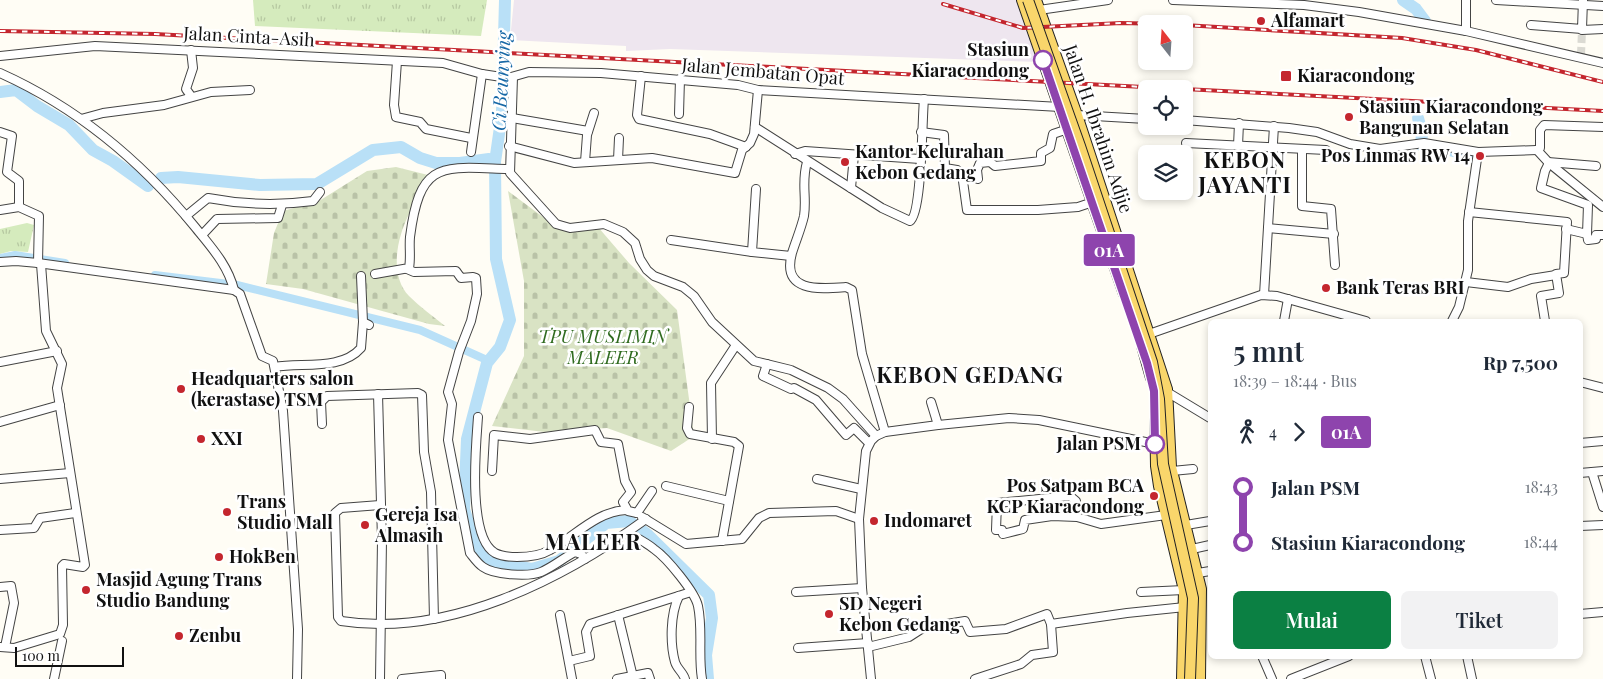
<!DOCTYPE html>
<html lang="id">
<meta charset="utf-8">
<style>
body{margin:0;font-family:"Playfair Display",serif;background:#f2f2f3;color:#1f2937;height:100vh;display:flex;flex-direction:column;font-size:19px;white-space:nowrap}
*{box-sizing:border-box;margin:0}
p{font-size:16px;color:#747a83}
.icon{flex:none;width:28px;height:28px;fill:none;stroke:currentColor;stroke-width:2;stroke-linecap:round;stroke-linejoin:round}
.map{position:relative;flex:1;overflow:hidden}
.panel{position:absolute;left:1208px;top:319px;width:375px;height:340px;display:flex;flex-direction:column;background:#fff;border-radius:8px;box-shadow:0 2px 8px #0003}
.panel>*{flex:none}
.badge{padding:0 10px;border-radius:4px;font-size:18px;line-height:32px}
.needle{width:32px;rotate:343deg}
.tools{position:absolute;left:1138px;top:15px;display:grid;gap:10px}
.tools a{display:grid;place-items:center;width:55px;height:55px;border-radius:8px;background:#fff;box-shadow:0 2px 8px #0003;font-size:25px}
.scale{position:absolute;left:15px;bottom:12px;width:109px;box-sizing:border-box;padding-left:5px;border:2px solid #111;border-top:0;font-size:14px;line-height:18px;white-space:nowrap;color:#111;-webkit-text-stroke:4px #fff;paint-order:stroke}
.map>.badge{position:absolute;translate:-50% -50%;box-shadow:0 0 0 2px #fff}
.legs{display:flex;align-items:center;gap:8px;height:55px;padding:0 25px;font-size:16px}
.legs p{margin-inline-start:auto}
.head{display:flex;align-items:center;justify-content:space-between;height:85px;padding:0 25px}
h1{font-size:28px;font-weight:600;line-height:38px}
.button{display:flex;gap:10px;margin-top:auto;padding:10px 25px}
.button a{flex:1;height:58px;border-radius:8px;background:#0b8043;color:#fff;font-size:20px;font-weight:600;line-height:58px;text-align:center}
.button a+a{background:#f2f2f3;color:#1f2937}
ul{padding:0 25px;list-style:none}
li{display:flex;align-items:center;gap:18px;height:55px;font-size:19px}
li i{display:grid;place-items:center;width:8px;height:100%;margin:0 6px;background:currentColor}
li i::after{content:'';width:12px;height:12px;margin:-6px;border:4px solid;border-radius:50%;background:#fff}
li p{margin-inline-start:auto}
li:first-child i{background:linear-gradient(#0000 50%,currentColor 0)}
li:last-child i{background:linear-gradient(currentColor 50%,#0000 0)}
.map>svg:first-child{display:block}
.industrial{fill:#eee6ef}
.grass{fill:url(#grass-tufts)}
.cemetery{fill:url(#cemetery-stones)}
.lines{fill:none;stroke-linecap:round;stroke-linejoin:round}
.canal{stroke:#b9e0f7;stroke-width:8}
.river{stroke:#b9e0f7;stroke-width:12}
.minor-tunnel{stroke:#dbdad3;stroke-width:8;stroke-dasharray:8 4;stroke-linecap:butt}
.minor-casing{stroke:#444;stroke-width:10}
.major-casing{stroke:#222;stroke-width:12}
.minor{stroke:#fff;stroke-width:8}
.major{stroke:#f9d66b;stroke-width:10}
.rail-casing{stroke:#c4262e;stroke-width:4}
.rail{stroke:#fff;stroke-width:2;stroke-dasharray:5.5;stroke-linecap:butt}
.major-bridge-casing{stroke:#222;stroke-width:12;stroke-linecap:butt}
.major-bridge{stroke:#f9d66b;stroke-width:10}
.line-1-casing{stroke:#fff;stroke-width:11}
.line-1{stroke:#8e44ad;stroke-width:8}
.poi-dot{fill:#c4262e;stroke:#fff;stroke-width:2}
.stop-1-dot{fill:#fff;stroke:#8e44ad;stroke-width:2.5}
.labels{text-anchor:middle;stroke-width:5;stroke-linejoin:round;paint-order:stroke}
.poi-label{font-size:18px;font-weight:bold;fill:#111;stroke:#fff;text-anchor:start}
.street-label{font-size:18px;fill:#111;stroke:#fff}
.stop-label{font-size:18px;font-weight:bold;fill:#111;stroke:#fff;text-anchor:end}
.park-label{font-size:18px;font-style:italic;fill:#2f6b1f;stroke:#fff}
.water-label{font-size:19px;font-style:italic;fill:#1768a6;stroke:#fff}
.district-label{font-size:22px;font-weight:bold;letter-spacing:1px;fill:#111;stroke:#fff}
</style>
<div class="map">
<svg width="1603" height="679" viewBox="0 0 1603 679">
<defs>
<pattern id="grass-tufts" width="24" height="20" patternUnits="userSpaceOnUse" patternTransform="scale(1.25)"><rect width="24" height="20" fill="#d5ebbd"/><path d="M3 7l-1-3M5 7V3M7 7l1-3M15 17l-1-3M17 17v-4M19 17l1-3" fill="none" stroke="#b6c8a1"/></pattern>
<pattern id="cemetery-stones" width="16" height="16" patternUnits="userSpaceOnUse" patternTransform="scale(1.25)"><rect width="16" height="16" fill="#d9e3c4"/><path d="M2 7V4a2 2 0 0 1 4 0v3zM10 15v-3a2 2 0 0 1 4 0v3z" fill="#b9c2a7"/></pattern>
</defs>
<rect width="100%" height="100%" fill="#fffdf5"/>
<!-- industrial -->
<path class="industrial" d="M 514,0 L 1019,0 L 1039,62 L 670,49 L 626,51 L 626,46 L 510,40 Z"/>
<!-- grass -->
<g class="grass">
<path d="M 253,0 L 487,0 L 481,36 L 255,26 Z"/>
<path d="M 27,223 L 34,225 L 28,252 L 11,251 L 0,254 L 0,229 Z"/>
</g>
<!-- cemetery -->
<g class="cemetery">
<path d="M 396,167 L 428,175 C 425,192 416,202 408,216 C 397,239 389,275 409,296 C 420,307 433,316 445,326 L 429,324 L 303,289 L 266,284 L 274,233 L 283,211 L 319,201 L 367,171 Z"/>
<path d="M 508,191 L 551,223 L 598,227 L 629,263 L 677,310 L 694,436 L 671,451 L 607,428 L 545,432 L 492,426 L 524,356 L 524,281 Z"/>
</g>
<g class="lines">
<!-- canal -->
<g class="canal">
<path d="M 0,258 L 15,255 L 65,263"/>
<path d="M 155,275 L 237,285 L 420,330 L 489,361"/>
</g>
<!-- river -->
<g class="river">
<path d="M 505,0 L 502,113 L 495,162 L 496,259 L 510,320 L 500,347 L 487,363 L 467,439 L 464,509 L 475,545 L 490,562 L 532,569 L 559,561 L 606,523 L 629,521 L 647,534 L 709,595 L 712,618 L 706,655 L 708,679"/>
<path d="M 1403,0 L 1416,9 L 1425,21"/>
<path d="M 0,92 L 16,90 L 37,106 L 69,125 L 93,150 L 113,161 L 148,186"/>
<path d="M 1418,118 L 1422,133 L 1421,145 L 1431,146"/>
<path d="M 1450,150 L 1474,157"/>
<path d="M 161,178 L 178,177 L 260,185 L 317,184 L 373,150 L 401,147 L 420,158 L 436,163 L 460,163 L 489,159 L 495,162"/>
</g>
<!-- minor-tunnel -->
<path class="minor-tunnel" d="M 1581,55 L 1582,30"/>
<!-- minor casing -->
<g class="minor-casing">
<g id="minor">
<path d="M 1173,0 L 1304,5 L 1359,12 L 1466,31"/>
<path d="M 1466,0 L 1466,31 L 1603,63"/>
<path d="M 1496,0 L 1603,6"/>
<path d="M 1039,10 L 1108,0"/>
<path d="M 1531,25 L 1582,29 L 1583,0"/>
<path d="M 1582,30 L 1603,29"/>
<path d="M 191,50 L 193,68 L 186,89 L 191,96"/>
<path d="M 0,56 L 95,46 L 443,63 L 482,74 L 508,78 L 529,72 L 601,73 L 738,85 L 758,90 L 1060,107"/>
<path d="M 397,61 L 394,105 L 396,117 L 420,122 L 426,129 L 471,138"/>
<path d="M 0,73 C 76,107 142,162 195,227 C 211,247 228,265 234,290"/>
<path d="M 641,76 L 637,115 L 639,119 L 710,134 L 746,147"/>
<path d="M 513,77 L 510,173 L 556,224 L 570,228 L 604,224 L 623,232 L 635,243 L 640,259 L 647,270 L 654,276 L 683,287 L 694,296 L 712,322 L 754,361 L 791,370 L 828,388 L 843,399 L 876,436"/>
<path d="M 679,114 L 680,79"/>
<path d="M 1077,115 L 1146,119"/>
<path d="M 512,118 L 588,131"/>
<path d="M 81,119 L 103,113 L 164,105 L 211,92 L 250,90"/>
<path d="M 1184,120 L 1289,128 L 1317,132 L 1350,144 L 1380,149 L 1424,143 L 1478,152 L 1537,150"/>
<path d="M 755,127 L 882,208 L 910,221 C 922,214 922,119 924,99"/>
<path d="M 0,132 L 12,136 L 7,172 L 19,181 L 19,207"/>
<path d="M 921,132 L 944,135 L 945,168 L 957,170 L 962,174 L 967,210 L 1038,210 L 1078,207 L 1093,202"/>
<path d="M 1186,143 L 1326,150"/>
<path d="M 509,146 L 574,163 L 652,158 L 735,173 L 742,150 L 750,143 L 754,134 L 758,90"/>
<path d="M 1238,146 L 1239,123"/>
<path d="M 1302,149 L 1302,206 L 1331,209 L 1335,265"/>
<path d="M 1537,150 L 1549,163 L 1603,207"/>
<path d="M 1537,150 L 1540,148 L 1540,130 L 1544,125 L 1603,127"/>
<path d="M 471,152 L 482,74"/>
<path d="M 795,154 L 805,151 L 920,159"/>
<path d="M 618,160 L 619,138"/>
<path d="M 585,162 L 587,135 L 594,113"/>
<path d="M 807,162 C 801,183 807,196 804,216 C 801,229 796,240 792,253 C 781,293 820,289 846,287 L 852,290 L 862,354 L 885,432"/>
<path d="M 1548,162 L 1596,166"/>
<path d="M 1549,163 L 1545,171 L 1541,188 L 1588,205 L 1587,234 L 1566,229"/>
<path d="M 978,179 L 977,170 L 980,163 L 990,162 L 995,166 L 1041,161 L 1041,153 L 1050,148 L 1053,134 L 1068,129"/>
<path d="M 851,188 L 854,155"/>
<path d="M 756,189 L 752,252 L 791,256"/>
<path d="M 0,210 L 19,207 L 39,216 L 38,263"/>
<path d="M 1469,212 L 1567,222 L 1564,273 L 1556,274 L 1559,293 L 1541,296 L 1545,321"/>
<path d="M 186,216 L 208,198 C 245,205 276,206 313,201 L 320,192"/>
<path d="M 1268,228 L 1334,234"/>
<path d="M 1587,234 L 1588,240 L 1596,239 L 1596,235 L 1603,235"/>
<path d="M 202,235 L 217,219 L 278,218 L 282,205"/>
<path d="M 671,240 L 752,252"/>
<path d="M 0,262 L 16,261 L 38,263 L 234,290 L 240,294 L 262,356 L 273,361 L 283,411 L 298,629 L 297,679"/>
<path d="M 407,269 L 414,272 L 456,271 L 461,278 L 473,277 L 476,278 L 477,294 L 471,321 L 459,352 L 448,392 L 452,404 L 448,440 L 470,553 C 474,558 478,564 483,567 C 494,575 529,577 541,572 C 553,567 563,558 575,552 L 581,554 L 585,559"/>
<path d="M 375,274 L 409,268 C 411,258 409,247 410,237 C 420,159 442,167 508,169"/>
<path d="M 361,276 L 363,322 L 369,325"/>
<path d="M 1466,282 L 1508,287 L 1531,279 L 1556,275"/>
<path d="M 1264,295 L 1274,126"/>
<path d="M 1284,321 L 1288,299"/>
<path d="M 1452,321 L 1459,307 L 1468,270 L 1468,221 L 1478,152"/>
<path d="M 1149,334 L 1261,295 L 1277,296 L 1366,321"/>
<path d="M 0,362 L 57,351"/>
<path d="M 767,364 L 763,376 L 791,389 L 794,388 L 816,400 L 846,435 L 854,428 L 869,443"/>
<path d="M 275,367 C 301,362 341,371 361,348 L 363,322"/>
<path d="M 1580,382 L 1603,388"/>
<path d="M 1167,392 L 1210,418"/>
<path d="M 378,394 L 382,540 L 380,679"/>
<path d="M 931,402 L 938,425"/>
<path d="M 689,407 L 687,428 L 690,434 L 734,442 L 739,446 L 722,541"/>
<path d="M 478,417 C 476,445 467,537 495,553 C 501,556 510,557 517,557 C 529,557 540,556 550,550 C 576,536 595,512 626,510"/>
<path d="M 0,422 L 60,405"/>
<path d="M 322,424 L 321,402 L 327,396 L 418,393 L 422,395 L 424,452 L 431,492 L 434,619"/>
<path d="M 712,439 L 711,383 L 736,345"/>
<path d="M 1580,443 L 1603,441"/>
<path d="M 492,471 L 494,435 L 530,439 L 595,430 L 601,442 L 618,444 L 625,481 L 631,492 L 623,502 L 628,511 L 637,513"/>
<path d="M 1172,471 L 1193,469"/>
<path d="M 1592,472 L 1603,507"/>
<path d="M 1580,473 L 1603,471"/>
<path d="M 0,479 L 70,473"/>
<path d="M 817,479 L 861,489"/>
<path d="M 666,486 L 729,501"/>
<path d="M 380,505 L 341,508 L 335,513 L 338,617 L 341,621 C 448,638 562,580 646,519"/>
<path d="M 637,513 L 652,491"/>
<path d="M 642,517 L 686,544 L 742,539 L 759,518 L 769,513 L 836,511 L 859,519"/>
<path d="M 1077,517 L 1076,501 L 1070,496 L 997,503 L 996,530 L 1002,530 L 1003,534 L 1023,529 L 1025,520 L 1052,516 L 1077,517 L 1101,524 L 1166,515"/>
<path d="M 1186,525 L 1210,521"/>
<path d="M 1580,526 L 1603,525"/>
<path d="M 0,530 L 34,528 L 40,518 L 75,513"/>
<path d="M 628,533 C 637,538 647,543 654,549 C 667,558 695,592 698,606 C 703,630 698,655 702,679"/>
<path d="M 1192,549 L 1210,545"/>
<path d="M 1198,573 L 1210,571"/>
<path d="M 0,587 L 11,586 L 14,603 L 5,647"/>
<path d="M 796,592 L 862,588"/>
<path d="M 1141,592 L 1184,590"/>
<path d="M 679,596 C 670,614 670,644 675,662 C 677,669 683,672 685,679"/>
<path d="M 1580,614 L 1603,612"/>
<path d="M 560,615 L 572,679"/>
<path d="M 618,615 L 633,677"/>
<path d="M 0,647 L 14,648 L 60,634 L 63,625 L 62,566 L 64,564 L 83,567 L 85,565 L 57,388 L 62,364 L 46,331 L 41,264"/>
<path d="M 868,647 L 909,637 L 923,628 L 965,621 L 970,632 L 1006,629 L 1047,614 L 1051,624 L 1127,613 L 1185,607"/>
<path d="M 798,648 L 868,643"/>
<path d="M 1262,656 L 1272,679"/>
<path d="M 1425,656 L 1431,679"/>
<path d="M 1467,656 L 1472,679"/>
<path d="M 569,661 L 590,656 L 586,632 L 590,624 L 691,592"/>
<path d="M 54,679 L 62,641"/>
<path d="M 402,679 L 441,675 L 441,679"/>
<path d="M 617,679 L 648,673 L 650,679"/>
<path d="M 871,679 L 862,588 L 859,519 L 866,451 L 871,441 L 876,436 L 885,432 L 938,425 L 1009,418 L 1039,420 L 1155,444"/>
<path d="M 975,679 L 1021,664 L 1032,655 L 1053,652 L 1051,624"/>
<path d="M 1291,679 L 1349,656"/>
</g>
</g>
<!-- major casing -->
<g class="major-casing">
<g id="major">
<path d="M 1022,0 L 1124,294"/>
<path d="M 1036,0 L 1077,115 L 1167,389 L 1171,467 L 1201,589 L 1200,679"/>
<path d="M 1142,346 L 1151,378"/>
<path d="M 1155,409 L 1156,466 L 1159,486 L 1184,590 L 1182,679"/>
</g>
</g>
<!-- minor -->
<use href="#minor" class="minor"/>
<!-- major -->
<use href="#major" class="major"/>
<!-- rail casing -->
<g class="rail-casing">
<g id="rail">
<path d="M 943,4 L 1023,28 L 1121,23 L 1166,24"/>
<path d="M 1184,25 L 1402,38 L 1476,50 L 1603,82"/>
<path d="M 0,31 L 155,34 L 1181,89"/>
<path d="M 1184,89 L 1603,111"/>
</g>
</g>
<!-- rail -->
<use href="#rail" class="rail"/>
<!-- major-bridge casing -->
<g class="major-bridge-casing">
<path id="major-bridge" d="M 1028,0 L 1080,146 L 1152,362 L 1159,399 L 1163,464 L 1193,598 L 1190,679"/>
</g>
<!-- major-bridge -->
<use href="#major-bridge" class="major-bridge"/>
</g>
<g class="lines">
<!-- line-1 casing -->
<g class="line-1-casing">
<path id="line-1" d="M 1043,60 L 1147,363 L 1154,391 L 1155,444"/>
</g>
<!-- line-1 -->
<use href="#line-1" class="line-1"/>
</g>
<!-- markers -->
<g class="poi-dot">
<circle cx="1261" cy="21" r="5"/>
<rect x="1280" y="70" width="12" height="12" rx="2.5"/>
<circle cx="1349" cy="117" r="5"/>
<circle cx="1480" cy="156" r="5"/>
<circle cx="845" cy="162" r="5"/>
<circle cx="1326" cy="288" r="5"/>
<circle cx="181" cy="389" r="5"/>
<circle cx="201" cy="439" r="5"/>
<circle cx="1154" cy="496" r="5"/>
<circle cx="227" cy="512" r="5"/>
<circle cx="874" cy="521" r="5"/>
<circle cx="365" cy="525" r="5"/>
<circle cx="219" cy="557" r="5"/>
<circle cx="86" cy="590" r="5"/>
<circle cx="829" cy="614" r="5"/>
<circle cx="179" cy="636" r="5"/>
</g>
<g class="stop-1-dot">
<circle cx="1043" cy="60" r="9"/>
<circle cx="1155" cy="444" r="9"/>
</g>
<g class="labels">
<!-- poi labels -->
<g class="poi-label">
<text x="1271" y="27">Alfamart</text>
<text x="1297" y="82">Kiaracondong</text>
<text x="1359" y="113">Stasiun Kiaracondong<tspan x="1359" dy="21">Bangunan Selatan</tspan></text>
<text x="855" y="158">Kantor Kelurahan<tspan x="855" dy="21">Kebon Gedang</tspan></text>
<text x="1470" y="162" text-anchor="end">Pos Linmas RW 14</text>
<text x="1336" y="294">Bank Teras BRI</text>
<text x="191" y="385">Headquarters salon<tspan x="191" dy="21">(kerastase) TSM</tspan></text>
<text x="211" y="445">XXI</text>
<text x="1144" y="492" text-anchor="end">Pos Satpam BCA<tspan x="1144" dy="21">KCP Kiaracondong</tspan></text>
<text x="237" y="508">Trans<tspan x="237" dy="21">Studio Mall</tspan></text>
<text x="375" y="521">Gereja Isa<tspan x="375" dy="21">Almasih</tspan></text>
<text x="884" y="527">Indomaret</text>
<text x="229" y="563">HokBen</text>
<text x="96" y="586">Masjid Agung Trans<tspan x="96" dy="21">Studio Bandung</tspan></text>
<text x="839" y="610">SD Negeri<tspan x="839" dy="21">Kebon Gedang</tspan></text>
<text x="189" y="642">Zenbu</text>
</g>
<!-- street labels -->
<g class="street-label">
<text transform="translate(249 37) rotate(3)" y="6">Jalan Cinta-Asih</text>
<text transform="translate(763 72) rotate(5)" y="6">Jalan Jembatan Opat</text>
<text transform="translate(1098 129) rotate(71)" y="6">Jalan H. Ibrahim Adjie</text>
</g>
<!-- stop labels -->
<g class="stop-label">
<text x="1029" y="56">Stasiun<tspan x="1029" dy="21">Kiaracondong</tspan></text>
<text x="1141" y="450">Jalan PSM</text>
</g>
<!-- park labels -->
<g class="park-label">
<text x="603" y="343">TPU MUSLIMIN<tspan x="603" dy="21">MALEER</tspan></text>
</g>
<!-- water labels -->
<g class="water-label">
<text transform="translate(501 81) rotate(-87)" y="7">Ci Beunying</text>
</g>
<!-- district labels -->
<g class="district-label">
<text x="1245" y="168">KEBON<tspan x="1245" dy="25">JAYANTI</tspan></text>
<text x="970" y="383">KEBON GEDANG</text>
<text x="593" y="550">MALEER</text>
</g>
</g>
</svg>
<div class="tools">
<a><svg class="needle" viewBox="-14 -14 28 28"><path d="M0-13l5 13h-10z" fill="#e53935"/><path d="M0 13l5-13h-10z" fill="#747a83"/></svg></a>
<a><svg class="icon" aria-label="locate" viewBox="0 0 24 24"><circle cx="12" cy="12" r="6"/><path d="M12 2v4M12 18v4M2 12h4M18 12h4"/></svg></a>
<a><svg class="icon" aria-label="layers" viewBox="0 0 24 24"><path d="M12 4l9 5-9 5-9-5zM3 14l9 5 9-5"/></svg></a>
</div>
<div class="scale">100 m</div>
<b class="badge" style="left:1109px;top:250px;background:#8e44ad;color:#fff">01A</b>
<section class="panel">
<div class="head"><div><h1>5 mnt</h1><p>18:39 – 18:44 · Bus</p></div><b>Rp 7,500</b></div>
<div class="legs"><svg class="icon" aria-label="walk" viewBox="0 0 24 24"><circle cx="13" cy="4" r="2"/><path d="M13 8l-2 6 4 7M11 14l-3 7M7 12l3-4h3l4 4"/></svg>4<svg class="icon" aria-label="forward" viewBox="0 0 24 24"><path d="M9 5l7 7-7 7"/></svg><b class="badge" style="background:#8e44ad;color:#fff">01A</b></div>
<ul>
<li><i style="color:#8e44ad"></i><b>Jalan PSM</b><p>18:43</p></li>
<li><i style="color:#8e44ad"></i><b>Stasiun Kiaracondong</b><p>18:44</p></li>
</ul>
<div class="button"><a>Mulai</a><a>Tiket</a></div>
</section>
</div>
